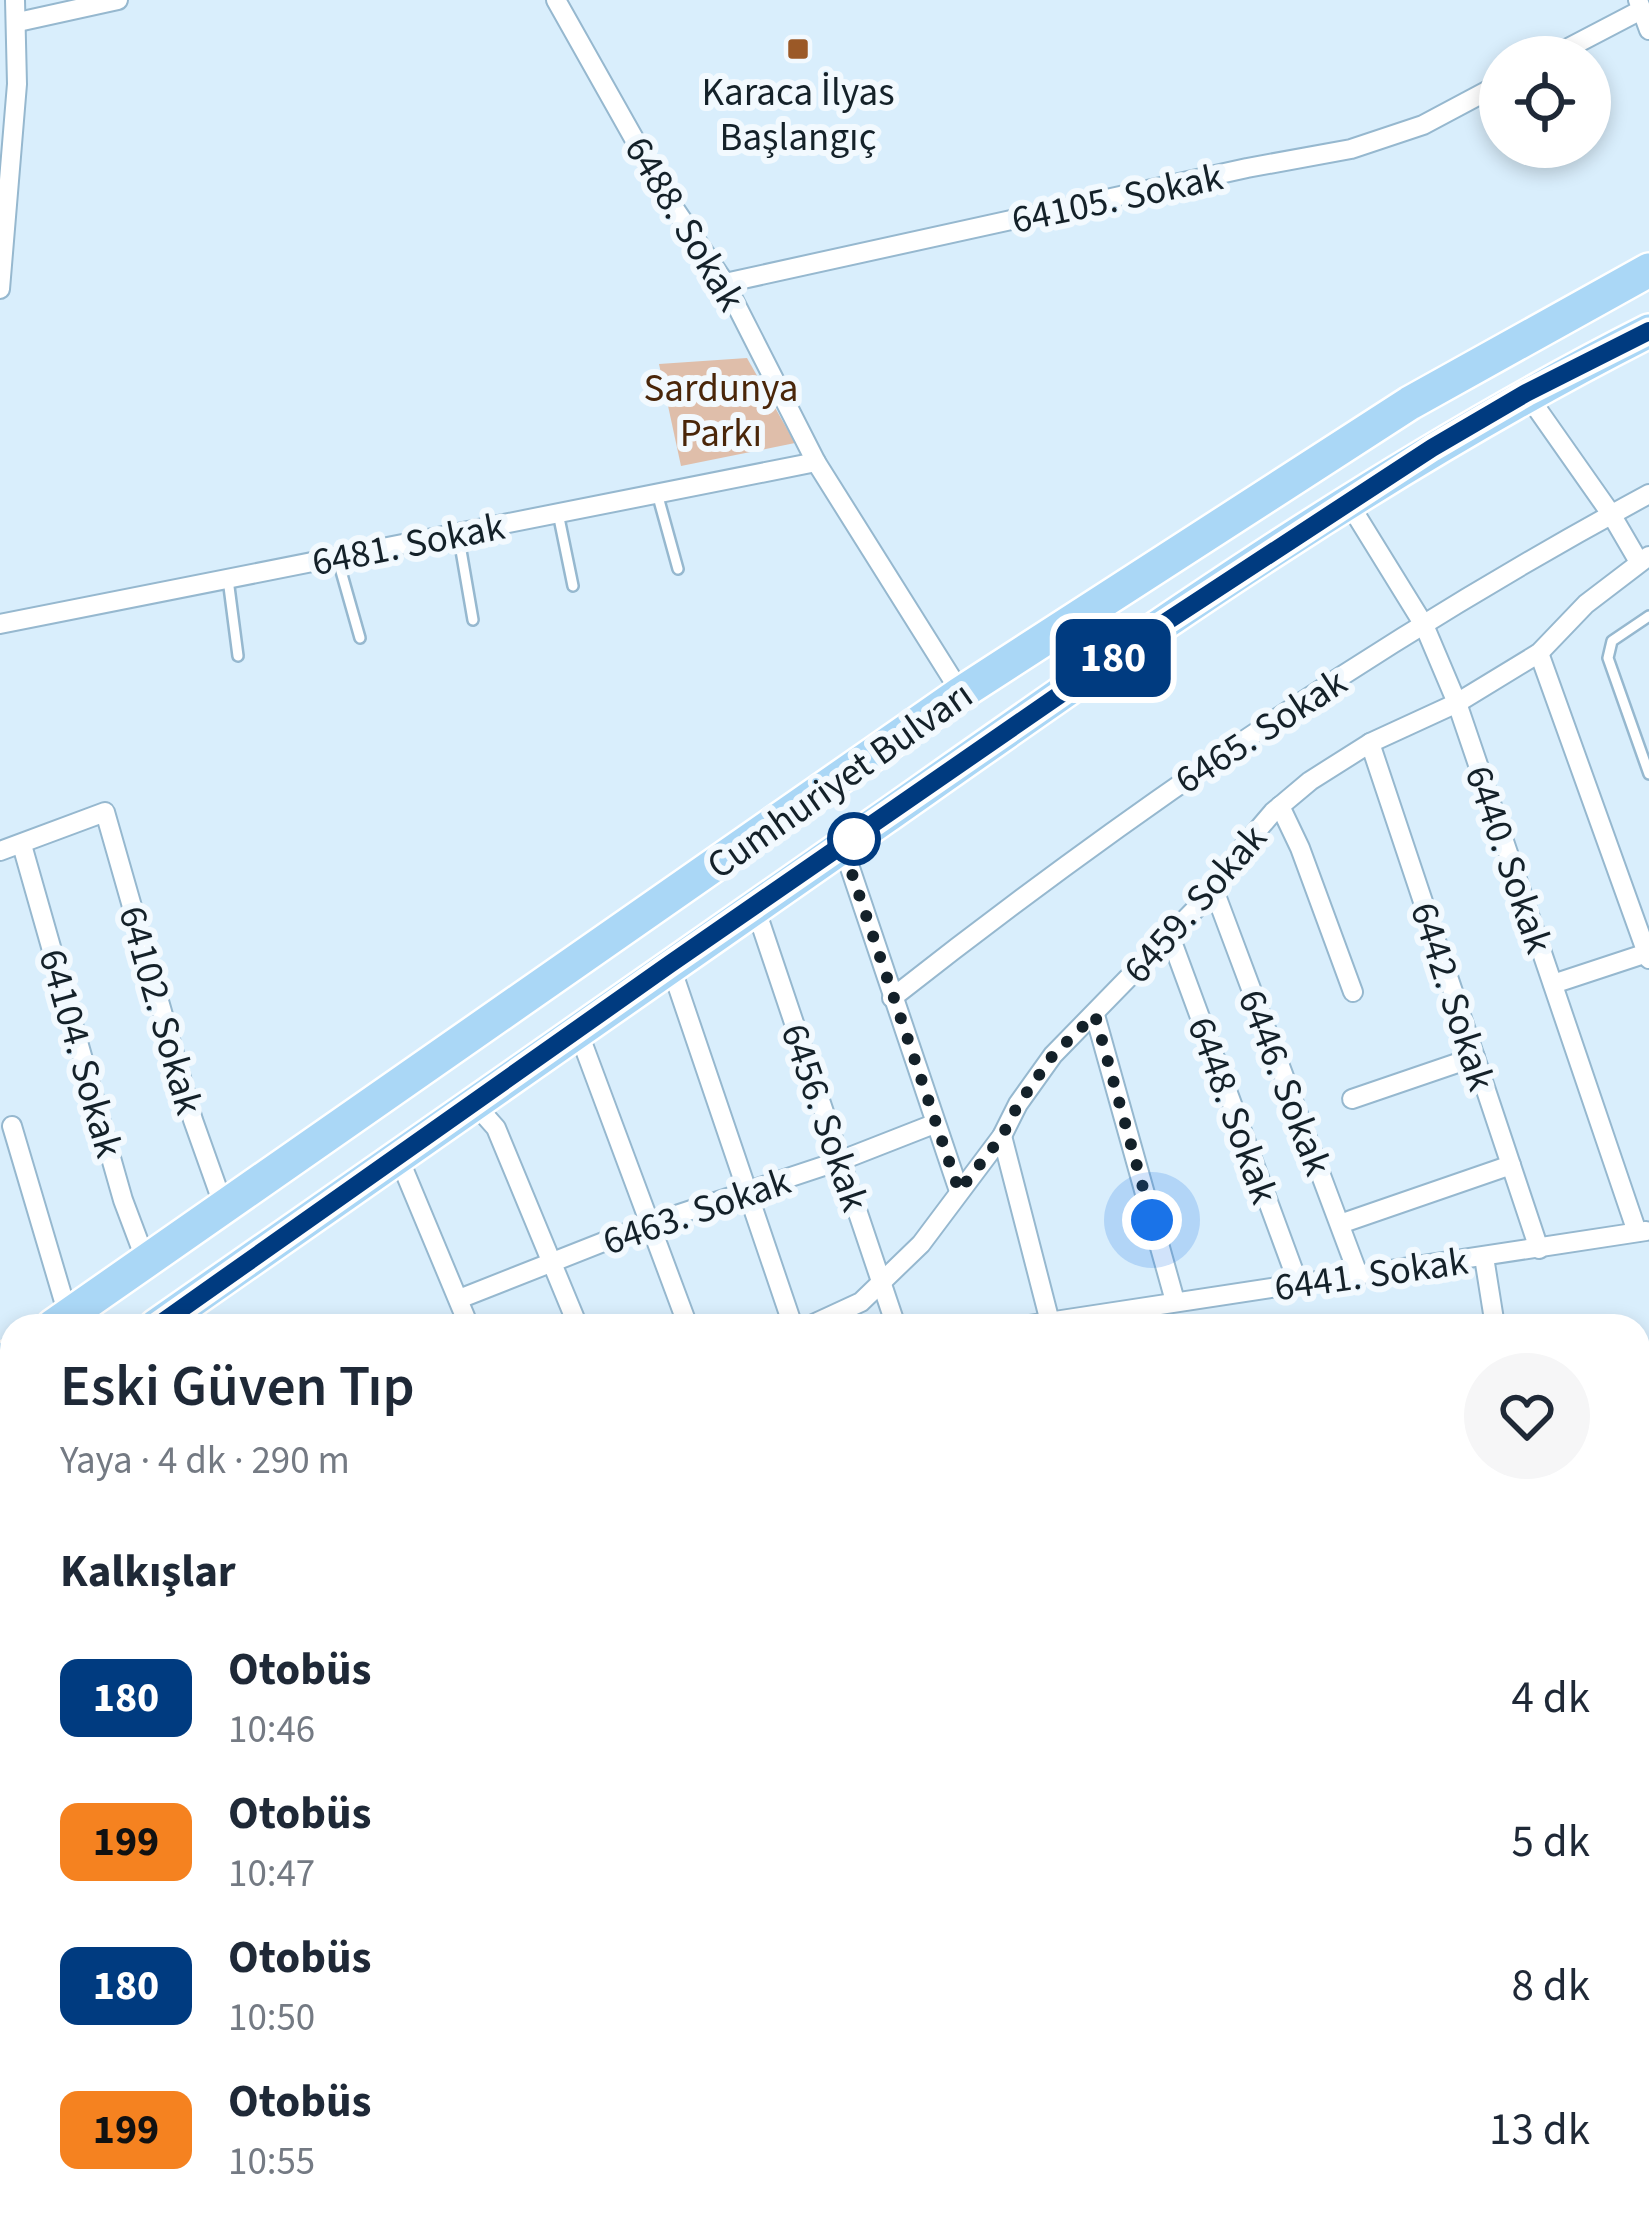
<!DOCTYPE html>
<html lang="tr">
<meta charset="utf-8">
<style>
body{margin:0;font-family:"Source Sans 3",sans-serif;background:#f6f6f7;color:#1f2937;height:100vh;display:flex;flex-direction:column;font-size:45px;white-space:nowrap}
*{box-sizing:border-box;margin:0}
p{font-size:39px;color:#747a83}
.icon{flex:none;width:66px;height:66px;fill:none;stroke:currentColor;stroke-width:2;stroke-linecap:round;stroke-linejoin:round}
.map{position:relative;flex:1;overflow:hidden}
.details{position:absolute;left:0px;top:1314px;width:1650px;height:912px;display:flex;flex-direction:column;background:#fff;border-radius:36px 36px 0 0;box-shadow:0 6px 18px #0003}
.details>*{flex:none}
.badge{padding:0 24px;border-radius:18px;font-size:42px;line-height:78px}
.fabs{position:absolute;left:1479px;top:36px;display:grid;gap:24px}
.fabs a{display:grid;place-items:center;width:132px;height:132px;border-radius:50%;background:#fff;box-shadow:0 6px 18px #0003;font-size:60px}
.you{position:absolute;width:60px;height:60px;margin:-30px;border:9px solid #fff;border-radius:50%;background:#1a73e8;box-shadow:0 0 0 18px #1a73e833}
.map>.badge{position:absolute;translate:-50% -50%;box-shadow:0 0 0 6px #fff}
h2{padding:0 60px;font-size:45px;line-height:108px}
.round{display:grid;place-items:center;flex:none;width:126px;height:126px;border-radius:63px;background:#f6f6f7}
.summary{display:flex;align-items:center;justify-content:space-between;height:204px;padding:0 60px}
h1{font-size:57px;font-weight:600;line-height:90px}
ul{padding:0;list-style:none}
li{display:flex;align-items:center;gap:36px;height:144px;padding:0 60px}
li div{flex:1}
li b{display:block;font-size:45px}
li em{font-style:normal}
li .badge{min-width:132px;font-weight:700;text-align:center}
.map>svg:first-child{display:block}
.green{fill:#dfbeaa}
.lines{fill:none;stroke-linecap:round;stroke-linejoin:round}
.lane-casing{stroke:#96b8cf;stroke-width:14}
.street-casing{stroke:#96b8cf;stroke-width:22}
.highway-casing{stroke:#fff;stroke-width:38}
.lane{stroke:#fff;stroke-width:9}
.street{stroke:#fff;stroke-width:18}
.highway{stroke:#aad7f6;stroke-width:33}
.line-casing{stroke:#fff;stroke-width:27}
.line{stroke:#003b80;stroke-width:18}
.walk{stroke:#142129;stroke-width:12;stroke-dasharray:0 21.6}
.poi-dot{fill:#9b5927;stroke:#f2f9fe;stroke-width:4.5}
.stop-dot{fill:#fff;stroke:#003b80;stroke-width:6}
.labels{text-anchor:middle;stroke-width:12;stroke-linejoin:round;paint-order:stroke}
.poi-label{font-size:39px;fill:#142129;stroke:#f2f9fe}
.street-label{font-size:39px;fill:#142129;stroke:#f2f9fe}
.park-label{font-size:39px;fill:#4a2609;stroke:#f2f9fe}
</style>
<div class="map">
<svg width="1649" height="2226" viewBox="0 0 1649 2226">
<rect width="100%" height="100%" fill="#d9eefc"/>
<!-- green -->
<g class="green">
<path d="M 747,358 L 795,443 L 681,466 L 659,364 Z"/>
<path d="M 12,1451 L 12,1531 L 0,1534 L 0,1459 Z"/>
<path d="M 1649,1631 L 1649,1685 L 1638,1688 L 1638,1634 Z"/>
</g>
<g class="lines">
<!-- lane casing -->
<g class="lane-casing">
<g id="lane">
<path d="M 657,493 L 678,569"/>
<path d="M 558,513 L 573,586"/>
<path d="M 458,533 L 473,620"/>
<path d="M 337,557 L 360,638"/>
<path d="M 228,579 L 238,656"/>
<path d="M 1649,616 L 1612,641 L 1608,658 L 1649,774"/>
<path d="M 1638,2198 L 1649,2196"/>
<path d="M 843,2214 L 844,2226"/>
<path d="M 1483,2226 L 1545,2214"/>
</g>
</g>
<!-- street casing -->
<g class="street-casing">
<g id="street">
<path d="M 556,0 L 668,199 L 725,283 L 816,462 L 961,693"/>
<path d="M 1638,0 L 1649,30"/>
<path d="M 18,22 L 118,0"/>
<path d="M 1551,57 L 1641,10"/>
<path d="M 725,283 L 1247,168 L 1351,149 L 1423,125 L 1500,84"/>
<path d="M 0,289 L 17,84 L 15,0"/>
<path d="M 1526,393 L 1611,514 L 1639,562"/>
<path d="M 1348,502 L 1424,625 L 1457,703 L 1637,1232"/>
<path d="M 0,624 L 816,462"/>
<path d="M 1539,653 L 1649,959"/>
<path d="M 1370,743 L 1539,1249"/>
<path d="M 1280,806 L 1300,848 L 1353,992"/>
<path d="M 22,845 L 123,1200 L 146,1261"/>
<path d="M 843,847 L 959,1191"/>
<path d="M 0,851 L 105,812 L 193,1120 L 224,1207"/>
<path d="M 1214,890 L 1358,1274"/>
<path d="M 755,907 L 896,1326"/>
<path d="M 1170,936 L 1298,1283"/>
<path d="M 670,964 L 793,1326"/>
<path d="M 1553,984 L 1647,953"/>
<path d="M 892,998 C 1131,810 1382,638 1649,494"/>
<path d="M 1095,1015 L 1175,1301"/>
<path d="M 578,1031 L 688,1326"/>
<path d="M 1352,1099 L 1475,1057"/>
<path d="M 473,1102 L 496,1128 L 578,1326"/>
<path d="M 12,1126 L 68,1315"/>
<path d="M 1002,1136 L 1050,1322"/>
<path d="M 398,1156 L 469,1326"/>
<path d="M 1340,1224 L 1511,1165"/>
<path d="M 1484,1257 L 1495,1326"/>
<path d="M 459,1299 L 649,1224 L 842,1160 L 934,1124"/>
<path d="M 809,1326 L 861,1302 L 921,1244 L 1002,1136 L 1018,1104 L 1053,1055 L 1214,890 L 1238,853 L 1273,812 L 1310,781 L 1370,743 L 1457,703 L 1539,653 L 1586,604 L 1649,556"/>
<path d="M 1022,1326 L 1646,1231"/>
<path d="M 1638,1452 L 1649,1450"/>
<path d="M 0,1547 L 12,1543"/>
<path d="M 0,1662 L 12,1662"/>
<path d="M 0,1782 L 12,1783"/>
<path d="M 0,1913 L 12,1913"/>
<path d="M 1638,1924 L 1649,1922"/>
<path d="M 0,2071 L 12,2072"/>
</g>
</g>
<!-- highway casing -->
<g class="highway-casing">
<g id="highway">
<path d="M 53,1326 L 961,693 L 1410,403 L 1649,270"/>
<path d="M 156,1326 C 399,1156 642,987 885,817 C 1133,643 1378,468 1649,331"/>
<path d="M 0,1364 L 12,1355"/>
<path d="M 0,1431 L 12,1423"/>
</g>
</g>
<!-- lane -->
<use href="#lane" class="lane"/>
<!-- street -->
<use href="#street" class="street"/>
<!-- highway -->
<use href="#highway" class="highway"/>
</g>
<g class="lines">
<!-- line casing -->
<g class="line-casing">
<path id="line" d="M 157,1326 L 670,964 L 1149,633 L 1432,448 L 1526,393 L 1649,331"/>
</g>
<!-- line -->
<use href="#line" class="line"/>
<!-- walk -->
<path class="walk" d="M 854,839 L 843,847 L 959,1191 L 1002,1136 L 1018,1105 L 1053,1055 L 1095,1015 L 1152,1220"/>
</g>
<!-- markers -->
<rect class="poi-dot" x="786" y="37" width="24" height="24" rx="6"/>
<circle class="stop-dot" cx="854" cy="839" r="24"/>
<g class="labels">
<!-- poi labels -->
<g class="poi-label">
<text x="798" y="105">Karaca İlyas<tspan x="798" dy="45">Başlangıç</tspan></text>
</g>
<!-- street labels -->
<g class="street-label">
<text transform="translate(1117 197) rotate(-12)" y="14">64105. Sokak</text>
<text transform="translate(686 223) rotate(59)" y="14">6488. Sokak</text>
<text transform="translate(408 543) rotate(-11)" y="14">6481. Sokak</text>
<text transform="translate(1260 730) rotate(-33)" y="14">6465. Sokak</text>
<text transform="translate(839 779) rotate(-35)" y="14">Cumhuriyet Bulvarı</text>
<text transform="translate(1510 859) rotate(71)" y="14">6440. Sokak</text>
<text transform="translate(1194 903) rotate(-49)" y="14">6459. Sokak</text>
<text transform="translate(1454 996) rotate(72)" y="14">6442. Sokak</text>
<text transform="translate(162 1010) rotate(74)" y="14">64102. Sokak</text>
<text transform="translate(82 1053) rotate(74)" y="14">64104. Sokak</text>
<text transform="translate(1286 1082) rotate(69)" y="14">6446. Sokak</text>
<text transform="translate(1234 1110) rotate(70)" y="14">6448. Sokak</text>
<text transform="translate(826 1117) rotate(71)" y="14">6456. Sokak</text>
<text transform="translate(696 1210) rotate(-19)" y="14">6463. Sokak</text>
<text transform="translate(1371 1273) rotate(-8)" y="14">6441. Sokak</text>
</g>
<!-- park labels -->
<g class="park-label">
<text x="721" y="401">Sardunya<tspan x="721" dy="45">Parkı</tspan></text>
</g>
</g>
</svg>
<div class="fabs">
<a><svg class="icon" aria-label="locate" viewBox="0 0 24 24"><circle cx="12" cy="12" r="6"/><path d="M12 2v4M12 18v4M2 12h4M18 12h4"/></svg></a>
</div>
<div class="you" style="left:1152px;top:1220px"></div>
<b class="badge" style="left:1113px;top:658px;background:#003b80;color:#fff">180</b>
<section class="details">
<div class="summary"><div><h1>Eski Güven Tıp</h1><p>Yaya · 4 dk · 290 m</p></div><a class="round"><svg class="icon" aria-label="heart" viewBox="0 0 24 24"><path d="M12 20l-8-8c-3-5 5-10 8-4 3-6 11-1 8 4z"/></svg></a></div>
<h2>Kalkışlar</h2>
<ul>
<li><span class="badge" style="background:#003b80;color:#fff">180</span><div><b>Otobüs</b><p>10:46</p></div><em>4 dk</em></li>
<li><span class="badge" style="background:#f58220;color:#111">199</span><div><b>Otobüs</b><p>10:47</p></div><em>5 dk</em></li>
<li><span class="badge" style="background:#003b80;color:#fff">180</span><div><b>Otobüs</b><p>10:50</p></div><em>8 dk</em></li>
<li><span class="badge" style="background:#f58220;color:#111">199</span><div><b>Otobüs</b><p>10:55</p></div><em>13 dk</em></li>
</ul>
</section>
</div>
